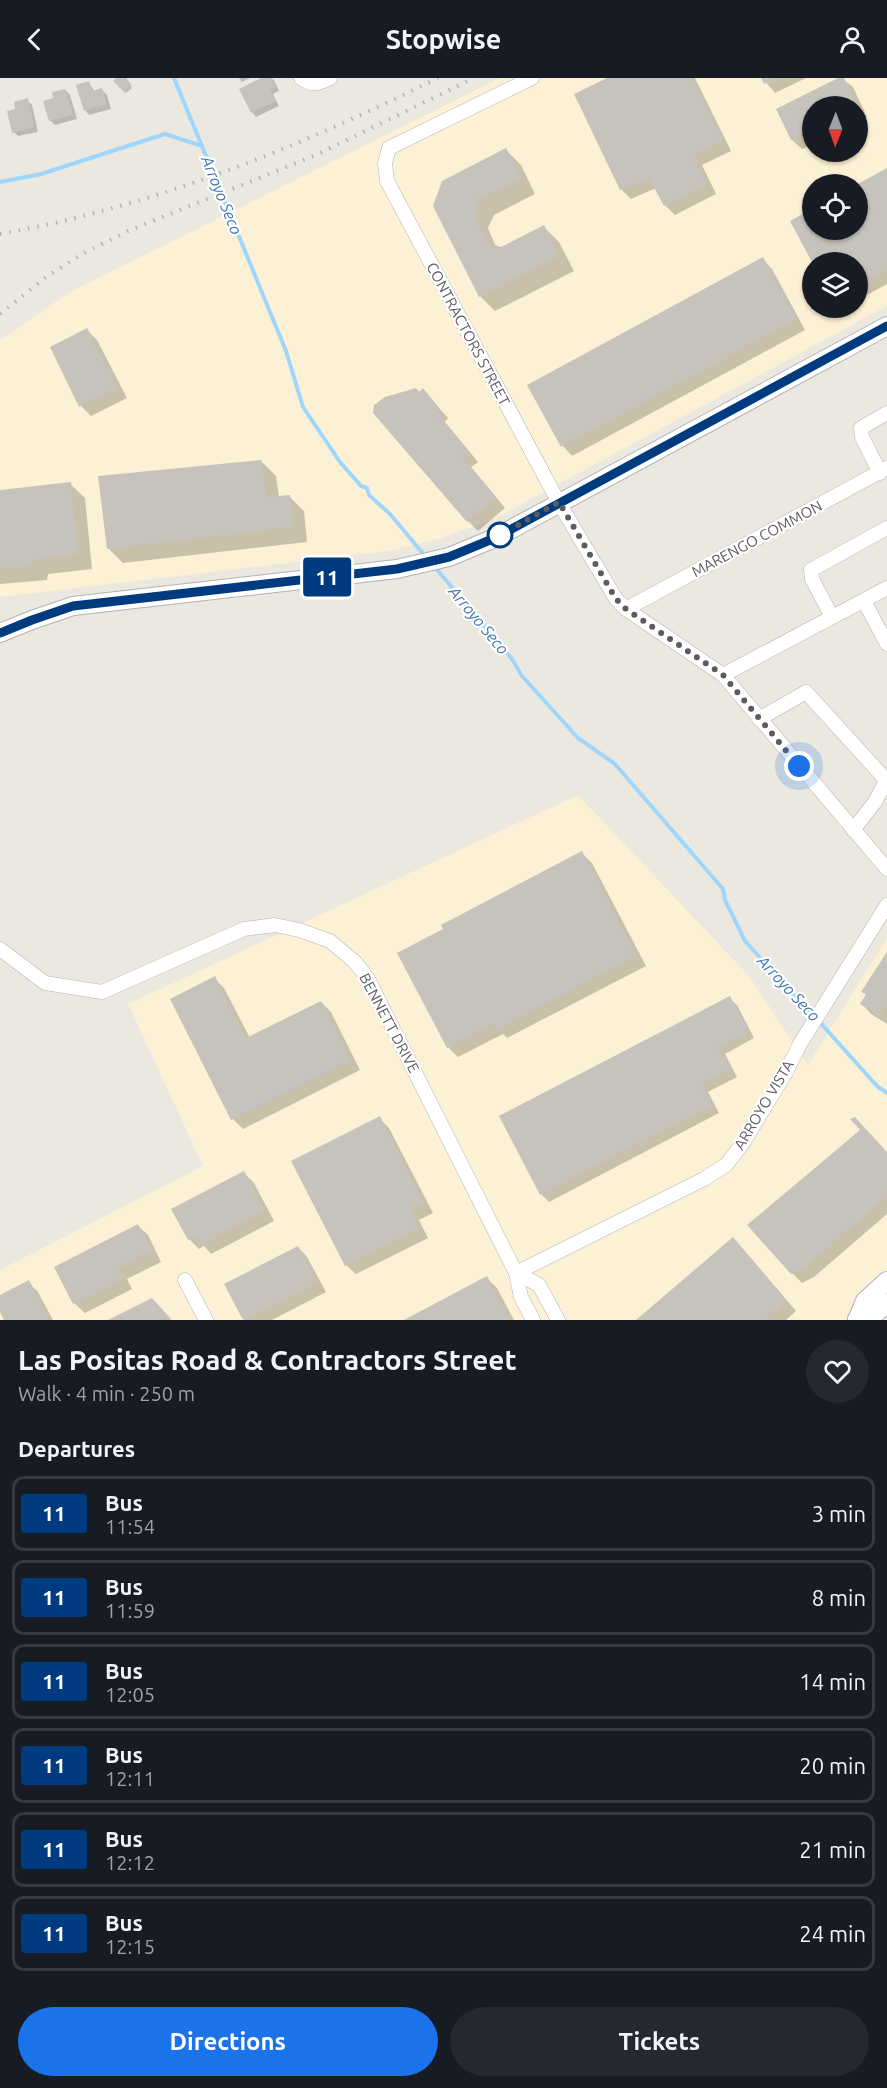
<!DOCTYPE html>
<meta charset="utf-8">
<style>
body{margin:0;font-family:Ubuntu,sans-serif;background:#242831;color:#f1f3f6;height:100vh;display:flex;flex-direction:column;font-size:22px;white-space:nowrap}
*{box-sizing:border-box;margin:0}
p{font-size:20px;color:#9ea1a6}
.icon{flex:none;width:33px;height:33px;fill:none;stroke:currentColor;stroke-width:2;stroke-linecap:round;stroke-linejoin:round}
.map{position:relative;height:1242px;overflow:hidden}
.sheet{display:flex;flex-direction:column;background:#171b24;flex:1}
.sheet>*{flex:none}
.badge{padding:0 12px;border-radius:4px;font-size:21px;line-height:39px}
.needle{width:39px;rotate:181deg}
.controls{position:absolute;left:802px;top:18px;display:grid;gap:12px}
.controls a{display:grid;place-items:center;width:66px;height:66px;border-radius:50%;background:#171b24;box-shadow:0 2px 4px #0004;font-size:30px}
.you{position:absolute;width:30px;height:30px;margin:-15px;border:4px solid #fff;border-radius:50%;background:#1a73e8;box-shadow:0 0 0 9px #1a73e833}
.map>.badge{position:absolute;translate:-50% -50%;box-shadow:0 0 0 3px #fff}
h2{padding:0 18px;font-size:22px;line-height:54px}
.round{display:grid;place-items:center;flex:none;width:63px;height:63px;border-radius:32px;background:#242831}
.overview{display:flex;align-items:center;justify-content:space-between;height:102px;padding:0 18px}
h1{font-size:28px;font-weight:700;line-height:45px}
.button{display:flex;gap:12px;margin-top:auto;padding:12px 18px}
.button a{flex:1;height:69px;border-radius:36px;background:#1a73e8;color:#fff;font-size:24px;font-weight:700;line-height:69px;text-align:center}
.button a+a{background:#242831;color:#f1f3f6}
ul{padding:0;list-style:none}
li{display:flex;align-items:center;gap:18px;height:75px;margin:0 12px 9px;padding:0 6px;border:3px solid #363941;border-radius:12px}
li div{flex:1}
li b{display:block;font-size:22px}
li em{font-style:normal}
li .badge{min-width:66px;font-weight:700;text-align:center}
header{display:flex;justify-content:space-between;align-items:center;height:78px;padding:0 18px;background:#171b24;font-size:27px;font-weight:700}
.map>svg:first-child{display:block}
.commercial{fill:#fcf1d4;fill-rule:evenodd}
.shadow{fill:#0003}
.lines{fill:none;stroke-linecap:round;stroke-linejoin:round}
.stream{stroke:#9fd7fc;stroke-width:4}
.building{fill:#c6c3bd}
.street-casing{stroke:#b1b3b7;stroke-width:15}
.secondary-casing{stroke:#b0b3b7;stroke-width:20}
.street{stroke:#fff;stroke-width:14}
.secondary{stroke:#fff;stroke-width:18}
.rail{stroke:#b1b2b2;stroke-width:4;stroke-dasharray:1.5 8;stroke-linecap:butt}
.line-casing{stroke:#fff;stroke-width:14}
.line{stroke:#003b80;stroke-width:9}
.walk{stroke:#595c60;stroke-width:6;stroke-dasharray:0 10.8}
.stop-dot{fill:#fff;stroke:#003b80;stroke-width:3}
.labels{text-anchor:middle;stroke-width:4.5;stroke-linejoin:round;paint-order:stroke}
.street-label{font-size:15px;fill:#595c60;stroke:#fff}
.water-label{font-size:16px;font-style:italic;fill:#3e78ad;stroke:#fff}
</style>
<header><svg class="icon" aria-label="back" viewBox="0 0 24 24"><path d="M15 5l-7 7 7 7"/></svg>Stopwise<svg class="icon" aria-label="person" viewBox="0 0 24 24"><circle cx="12" cy="8" r="4"/><path d="M4 21q1-7 8-7t8 7"/></svg></header>
<div class="map">
<svg width="887" height="1242" viewBox="0 0 887 1242">
<rect width="100%" height="100%" fill="#ebe8e0"/>
<!-- commercial -->
<g class="commercial">
<path d="M 500,0 L 887,0 L 887,228 L 494,441 L 441,460 L 389,473 L 0,519 L 0,262 L 70,214 ZM 813,28 L 858,28 L 858,74 L 813,74 ZM 813,106 L 858,106 L 858,152 L 813,152 ZM 813,184 L 858,184 L 858,230 L 813,230 Z"/>
<path d="M 578,717 L 749,898 L 808,987 L 887,860 L 887,1242 L 0,1242 L 0,1192 L 203,1088 L 128,926 Z"/>
</g>
<!-- shadow -->
<g class="shadow">
<path d="M 118,0 L 124,0 L 132,10 L 126,15 L 115,3 Z"/>
<path d="M 239,0 L 250,0 L 242,4 Z"/>
<path d="M 265,0 L 271,0 L 274,2 L 279,13 L 273,16 L 279,28 L 256,39 L 252,34 Z"/>
<path d="M 611,0 L 695,0 L 731,73 L 702,87 L 716,116 L 675,137 L 665,127 L 656,110 L 631,121 L 621,111 Z"/>
<path d="M 762,0 L 806,0 L 775,15 Z"/>
<path d="M 841,0 L 853,9 L 867,39 L 858,44 L 858,28 L 813,28 L 813,66 L 802,71 L 792,62 L 778,31 Z"/>
<path d="M 89,5 L 95,14 L 102,12 L 107,17 L 111,31 L 89,37 L 85,32 Z"/>
<path d="M 65,12 L 70,17 L 77,41 L 55,47 L 50,42 Z"/>
<path d="M 27,22 L 32,27 L 38,54 L 18,58 L 14,54 Z"/>
<path d="M 506,72 L 521,87 L 535,116 L 494,137 L 488,150 L 496,169 L 501,171 L 544,149 L 559,164 L 574,193 L 495,233 L 480,218 L 435,128 Z"/>
<path d="M 887,92 L 887,206 L 858,222 L 858,184 L 814,184 L 792,144 L 813,132 L 813,152 L 858,152 L 858,108 Z"/>
<path d="M 762,181 L 772,191 L 805,252 L 572,378 L 563,368 L 529,308 Z"/>
<path d="M 87,252 L 97,262 L 127,320 L 91,338 L 81,328 L 52,269 Z"/>
<path d="M 423,312 L 448,340 L 445,344 L 478,384 L 471,389 L 505,430 L 478,453 L 468,443 L 419,315 Z"/>
<path d="M 261,383 L 276,398 L 279,419 L 289,418 L 304,433 L 307,464 L 123,485 L 108,470 Z"/>
<path d="M 70,406 L 85,420 L 92,491 L 48,496 L 47,502 L 0,506 L 0,413 Z"/>
<path d="M 582,775 L 592,785 L 646,888 L 507,960 L 503,956 L 458,979 L 448,969 Z"/>
<path d="M 887,877 L 887,946 L 871,936 L 862,926 L 867,917 L 863,913 Z"/>
<path d="M 214,900 L 224,910 L 250,960 L 321,924 L 331,934 L 360,992 L 243,1051 L 233,1041 Z"/>
<path d="M 729,920 L 737,927 L 754,960 L 725,976 L 737,999 L 708,1014 L 719,1035 L 549,1124 L 541,1116 L 501,1039 Z"/>
<path d="M 379,1040 L 389,1050 L 433,1135 L 419,1142 L 428,1160 L 356,1196 L 346,1187 Z"/>
<path d="M 887,1075 L 887,1136 L 814,1199 L 802,1205 L 792,1195 Z"/>
<path d="M 244,1095 L 254,1105 L 274,1143 L 211,1176 L 204,1168 L 199,1171 L 189,1161 Z"/>
<path d="M 138,1148 L 148,1157 L 161,1184 L 127,1201 L 132,1211 L 85,1235 L 75,1226 L 56,1190 Z"/>
<path d="M 298,1169 L 307,1179 L 326,1214 L 272,1242 L 245,1242 L 226,1207 Z"/>
<path d="M 743,1171 L 796,1233 L 786,1242 L 638,1242 Z"/>
<path d="M 487,1200 L 497,1210 L 514,1242 L 407,1242 Z"/>
<path d="M 28,1204 L 38,1214 L 53,1242 L 6,1242 L 0,1231 L 0,1219 Z"/>
<path d="M 152,1222 L 171,1242 L 111,1242 Z"/>
</g>
<g class="lines">
<!-- stream -->
<g class="stream">
<path d="M 174,0 L 286,273 L 303,329 L 340,384 L 361,408 L 367,410 L 369,417 L 390,436 L 425,478"/>
<path d="M 0,104 L 41,96 L 165,56 L 202,68"/>
<path d="M 434,488 L 512,581 L 522,598 L 578,660 L 615,686 L 723,811 L 725,822 L 745,863 L 780,902 L 786,911 L 798,920 L 877,1008 L 887,1015"/>
</g>
</g>
<!-- building -->
<g class="building">
<path d="M 116,0 L 126,0 L 132,7 L 124,14 L 113,3 Z"/>
<path d="M 261,0 L 271,0 L 276,9 L 270,11 L 276,23 L 251,35 L 239,11 Z"/>
<path d="M 607,0 L 692,0 L 723,63 L 693,77 L 707,106 L 664,128 L 649,100 L 620,112 L 574,16 Z"/>
<path d="M 761,0 L 777,0 L 764,6 Z"/>
<path d="M 838,0 L 844,0 L 858,28 L 813,28 L 813,51 L 791,62 L 776,31 Z"/>
<path d="M 89,3 L 92,13 L 102,10 L 107,26 L 84,33 L 76,7 Z"/>
<path d="M 65,11 L 73,37 L 49,43 L 43,23 L 53,20 L 52,14 Z"/>
<path d="M 28,20 L 34,49 L 12,55 L 7,33 L 15,31 L 14,24 Z"/>
<path d="M 506,70 L 522,101 L 479,122 L 474,135 L 486,164 L 501,169 L 544,147 L 560,178 L 479,219 L 433,128 L 442,103 Z"/>
<path d="M 887,90 L 887,191 L 858,207 L 858,184 L 812,184 L 790,143 L 813,130 L 813,152 L 858,152 L 858,106 Z"/>
<path d="M 763,179 L 797,241 L 561,369 L 527,307 Z"/>
<path d="M 87,250 L 118,310 L 79,329 L 50,269 Z"/>
<path d="M 416,310 L 419,314 L 423,310 L 439,330 L 436,334 L 469,374 L 462,379 L 496,419 L 467,444 L 373,335 L 374,327 L 385,319 Z"/>
<path d="M 261,382 L 267,419 L 290,417 L 293,449 L 107,471 L 98,398 Z"/>
<path d="M 71,404 L 78,476 L 33,482 L 32,488 L 0,490 L 0,412 Z"/>
<path d="M 582,773 L 637,878 L 496,951 L 493,946 L 447,970 L 397,875 L 443,851 L 441,847 Z"/>
<path d="M 887,874 L 887,926 L 879,938 L 860,926 L 866,916 L 861,914 Z"/>
<path d="M 215,898 L 246,960 L 321,923 L 351,982 L 231,1042 L 170,921 Z"/>
<path d="M 730,918 L 748,953 L 718,968 L 731,991 L 701,1006 L 713,1027 L 540,1117 L 499,1038 Z"/>
<path d="M 380,1038 L 424,1125 L 410,1132 L 419,1150 L 345,1188 L 291,1083 Z"/>
<path d="M 855,1039 L 887,1074 L 887,1118 L 804,1190 L 791,1196 L 747,1147 L 860,1052 L 850,1041 Z"/>
<path d="M 244,1093 L 265,1133 L 200,1167 L 196,1158 L 188,1162 L 171,1131 Z"/>
<path d="M 138,1146 L 152,1173 L 118,1191 L 123,1201 L 73,1226 L 54,1189 Z"/>
<path d="M 733,1159 L 787,1223 L 764,1242 L 636,1242 Z"/>
<path d="M 298,1168 L 317,1204 L 243,1242 L 224,1206 Z"/>
<path d="M 487,1198 L 510,1242 L 404,1242 Z"/>
<path d="M 29,1202 L 49,1242 L 4,1242 L 0,1234 L 0,1217 Z"/>
<path d="M 152,1220 L 171,1241 L 108,1242 Z"/>
</g>
<g class="lines">
<!-- street casing -->
<g class="street-casing">
<g id="street">
<path d="M 301,0 C 312,8 318,6 330,0"/>
<path d="M 532,0 L 389,70 L 385,85 L 387,103 L 559,425 L 616,521 L 626,531 L 723,597 L 887,791"/>
<path d="M 880,395 L 862,359 L 861,350 L 887,335"/>
<path d="M 864,523 L 887,566"/>
<path d="M 626,531 L 887,390"/>
<path d="M 832,539 L 812,501 L 811,492 L 887,450"/>
<path d="M 723,597 L 887,510"/>
<path d="M 759,641 L 806,614 L 886,702"/>
<path d="M 853,752 L 875,724 L 887,701"/>
<path d="M 0,871 L 45,905 L 102,914 L 244,851 L 275,847 L 299,852 L 330,863 L 355,884 L 368,901 L 516,1195 L 521,1219 L 533,1242"/>
<path d="M 516,1195 L 704,1101 L 726,1087 L 743,1065 L 786,994 L 800,966 L 887,827"/>
<path d="M 516,1195 L 539,1207 L 558,1242"/>
<path d="M 185,1202 L 206,1242"/>
</g>
</g>
<!-- secondary casing -->
<g class="secondary-casing">
<g id="secondary">
<path d="M 0,555 L 32,542 L 73,528 L 397,491 L 449,479 L 495,460 L 887,248"/>
<path d="M 857,1242 L 865,1223 L 887,1203"/>
<path d="M 857,1242 L 876,1235 L 887,1225"/>
</g>
</g>
<!-- street -->
<use href="#street" class="street"/>
<!-- secondary -->
<use href="#secondary" class="secondary"/>
<!-- rail -->
<g class="rail">
<path d="M 0,156 C 31,150 63,144 94,135 C 213,104 327,55 438,0"/>
<path d="M 0,236 L 46,199 L 84,175 L 128,153 L 316,77 L 474,0"/>
</g>
</g>
<g class="lines">
<!-- line casing -->
<g class="line-casing">
<path id="line" d="M 0,555 L 32,542 L 73,528 L 397,491 L 449,479 L 495,460 L 887,248"/>
</g>
<!-- line -->
<use href="#line" class="line"/>
<!-- walk -->
<path class="walk" d="M 500,457 L 495,460 L 559,424 L 616,521 L 626,531 L 723,597 L 799,688"/>
</g>
<!-- markers -->
<circle class="stop-dot" cx="500" cy="457" r="12"/>
<g class="labels">
<!-- street labels -->
<g class="street-label">
<text transform="translate(468 256) rotate(62)" y="5">CONTRACTORS STREET</text>
<text transform="translate(757 461) rotate(-28)" y="5">MARENGO COMMON</text>
<text transform="translate(389 945) rotate(62)" y="5">BENNETT DRIVE</text>
<text transform="translate(764 1027) rotate(-59)" y="5">ARROYO VISTA</text>
</g>
<!-- water labels -->
<g class="water-label">
<text transform="translate(222 117) rotate(68)" y="6">Arroyo Seco</text>
<text transform="translate(479 542) rotate(50)" y="6">Arroyo Seco</text>
<text transform="translate(789 910) rotate(47)" y="6">Arroyo Seco</text>
</g>
</g>
</svg>
<div class="controls">
<a><svg class="needle" viewBox="-14 -14 28 28"><path d="M0-13l5 13h-10z" fill="#e53935"/><path d="M0 13l5-13h-10z" fill="#9ea1a6"/></svg></a>
<a><svg class="icon" aria-label="locate" viewBox="0 0 24 24"><circle cx="12" cy="12" r="6"/><path d="M12 2v4M12 18v4M2 12h4M18 12h4"/></svg></a>
<a><svg class="icon" aria-label="layers" viewBox="0 0 24 24"><path d="M12 4l9 5-9 5-9-5zM3 14l9 5 9-5"/></svg></a>
</div>
<div class="you" style="left:799px;top:688px"></div>
<b class="badge" style="left:327px;top:499px;background:#003b80;color:#fff">11</b>
</div>
<section class="sheet">
<div class="overview"><div><h1>Las Positas Road &amp; Contractors Street</h1><p>Walk · 4 min · 250 m</p></div><a class="round"><svg class="icon" aria-label="heart" viewBox="0 0 24 24"><path d="M12 20l-8-8c-3-5 5-10 8-4 3-6 11-1 8 4z"/></svg></a></div>
<h2>Departures</h2>
<ul>
<li><span class="badge" style="background:#003b80;color:#fff">11</span><div><b>Bus</b><p>11:54</p></div><em>3 min</em></li>
<li><span class="badge" style="background:#003b80;color:#fff">11</span><div><b>Bus</b><p>11:59</p></div><em>8 min</em></li>
<li><span class="badge" style="background:#003b80;color:#fff">11</span><div><b>Bus</b><p>12:05</p></div><em>14 min</em></li>
<li><span class="badge" style="background:#003b80;color:#fff">11</span><div><b>Bus</b><p>12:11</p></div><em>20 min</em></li>
<li><span class="badge" style="background:#003b80;color:#fff">11</span><div><b>Bus</b><p>12:12</p></div><em>21 min</em></li>
<li><span class="badge" style="background:#003b80;color:#fff">11</span><div><b>Bus</b><p>12:15</p></div><em>24 min</em></li>
</ul>
<div class="button"><a>Directions</a><a>Tickets</a></div>
</section>
